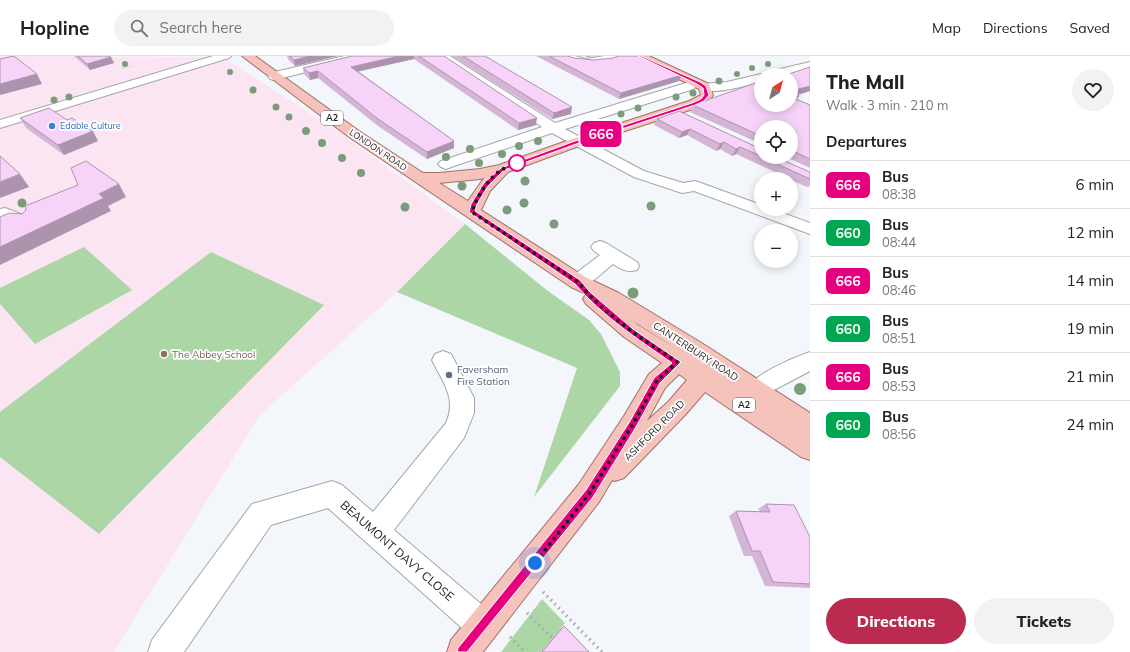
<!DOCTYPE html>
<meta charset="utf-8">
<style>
body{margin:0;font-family:Mulish,sans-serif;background:#f2f2f2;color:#222;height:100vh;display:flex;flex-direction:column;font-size:15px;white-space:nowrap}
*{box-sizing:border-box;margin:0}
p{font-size:13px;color:#767676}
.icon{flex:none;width:22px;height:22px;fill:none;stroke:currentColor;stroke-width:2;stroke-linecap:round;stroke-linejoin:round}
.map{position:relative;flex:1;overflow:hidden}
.panel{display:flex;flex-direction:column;background:#fff;width:320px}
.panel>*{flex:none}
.badge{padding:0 8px;border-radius:6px;font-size:14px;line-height:26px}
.needle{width:26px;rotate:36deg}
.buttons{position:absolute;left:754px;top:12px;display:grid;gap:8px}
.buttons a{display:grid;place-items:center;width:44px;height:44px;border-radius:50%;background:#fff;box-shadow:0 2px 10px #0003;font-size:20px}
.you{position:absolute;width:20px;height:20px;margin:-10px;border:3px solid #fff;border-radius:50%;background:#1a73e8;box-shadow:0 0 0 6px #1a73e833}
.map>.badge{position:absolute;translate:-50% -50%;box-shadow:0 0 0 2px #fff}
h2{padding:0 16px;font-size:15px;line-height:36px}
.round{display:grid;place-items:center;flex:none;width:42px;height:42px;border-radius:21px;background:#f2f2f2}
.summary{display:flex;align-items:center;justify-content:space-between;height:68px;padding:0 16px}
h1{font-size:19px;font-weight:800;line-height:30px}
.button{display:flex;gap:8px;margin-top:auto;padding:8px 16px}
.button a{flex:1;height:46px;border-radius:24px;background:#bb2b4f;color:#fff;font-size:16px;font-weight:800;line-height:46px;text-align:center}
.button a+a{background:#f2f2f2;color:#222}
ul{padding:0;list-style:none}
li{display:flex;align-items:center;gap:12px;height:48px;padding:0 16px;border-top:1px solid #e0e0e0}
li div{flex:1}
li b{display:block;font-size:15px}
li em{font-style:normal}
li .badge{min-width:44px;font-weight:700;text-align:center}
header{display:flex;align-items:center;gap:24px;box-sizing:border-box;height:56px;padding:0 20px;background:#fff;border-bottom:1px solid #e0e0e0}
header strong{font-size:19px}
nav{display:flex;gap:22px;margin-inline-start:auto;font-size:14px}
.search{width:280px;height:36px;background:#f2f2f2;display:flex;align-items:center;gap:10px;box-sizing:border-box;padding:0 14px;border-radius:22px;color:#767676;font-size:15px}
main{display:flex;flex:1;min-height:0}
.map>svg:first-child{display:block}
.education{fill:#fce5f2}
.green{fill:#add6a6}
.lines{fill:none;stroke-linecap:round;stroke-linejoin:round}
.minor-casing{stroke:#a2a6aa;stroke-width:2}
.major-casing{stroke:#a56f68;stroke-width:2}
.path-far1{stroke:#a4a7aa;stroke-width:1.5;stroke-dasharray:0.5 2;stroke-linecap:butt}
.path{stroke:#a4a7aa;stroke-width:3.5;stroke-dasharray:1.5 4;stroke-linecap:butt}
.minor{fill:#fff;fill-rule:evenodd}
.major{fill:#f5c3bc;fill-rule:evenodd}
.tree{fill:#7b9b7a}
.wall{fill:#d4b5d6}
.shaded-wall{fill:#ad94ae}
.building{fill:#f7d3f9;stroke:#ad94ae}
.line{fill:#e6007e;stroke:#fff}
.walk{stroke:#1c1d1f;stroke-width:4;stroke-dasharray:0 7.2}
.shop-dot{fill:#3f7fe0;stroke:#fff;stroke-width:1.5}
.stop-dot{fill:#fff;stroke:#e6007e;stroke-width:2}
.education-dot{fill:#8d6e63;stroke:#fff;stroke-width:1.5}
.service-dot{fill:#5c6f8a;stroke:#fff;stroke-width:1.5}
.labels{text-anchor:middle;stroke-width:3.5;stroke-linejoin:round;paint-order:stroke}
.shield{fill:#fff;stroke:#606162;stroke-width:1}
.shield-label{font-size:9px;font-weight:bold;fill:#1c1d1f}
.far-shop-label{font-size:9px;fill:#366cbe;stroke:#fff;text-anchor:start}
.far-street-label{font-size:9px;fill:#1c1d1f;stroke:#fff}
.street-label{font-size:10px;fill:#1c1d1f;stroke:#fff}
.education-label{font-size:10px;fill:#785e54;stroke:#fff;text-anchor:start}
.service-label{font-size:10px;fill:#4e5e75;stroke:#fff;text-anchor:start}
.near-street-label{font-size:12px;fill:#1c1d1f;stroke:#fff}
</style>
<header>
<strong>Hopline</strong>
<div class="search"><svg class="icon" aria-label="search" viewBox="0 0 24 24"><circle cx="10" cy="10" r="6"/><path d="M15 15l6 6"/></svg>Search here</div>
<nav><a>Map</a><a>Directions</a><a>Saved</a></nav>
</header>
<main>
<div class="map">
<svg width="810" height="596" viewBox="0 0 810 596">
<rect width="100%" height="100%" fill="#f3f7fb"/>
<!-- education -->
<path class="education" d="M 0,0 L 223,1 L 336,74 L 465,168 L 397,236 L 259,360 L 114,596 L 0,596 Z"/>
<!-- green -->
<g class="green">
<path d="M 465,168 L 548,235 L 589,264 L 601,278 L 620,316 L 620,330 L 534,441 L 577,312 L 397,236 Z"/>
<path d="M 84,191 L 132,234 L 35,288 L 0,248 L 0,232 Z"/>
<path d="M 211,196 L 324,249 L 99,478 L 0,401 L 0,356 Z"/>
<path d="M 542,543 L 565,567 L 541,596 L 501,596 Z"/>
</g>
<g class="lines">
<!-- minor casing -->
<g class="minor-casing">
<g id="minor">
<path d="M 213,0 L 231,0 L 229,2 L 0,72 L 0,64 Z"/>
<path d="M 345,0 L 365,0 L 363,2 L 274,24 L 270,23 L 268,20 L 270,17 Z"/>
<path d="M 436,0 L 450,0 L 555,67 L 686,27 L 694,27 L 696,30 L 694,33 L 565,73 L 644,115 L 683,127 L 695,125 L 701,127 L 761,149 L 761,153 L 772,153 L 810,167 L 810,178 L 694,135 L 682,137 L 634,121 L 552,77 L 451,111 L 446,113 L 441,111 L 438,108 L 441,105 L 542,71 Z"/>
<path d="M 560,0 L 575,0 L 586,3 L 605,0 L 623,0 C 614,11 570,13 560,0 Z"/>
<path d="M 810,6 L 810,13 L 785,19 L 765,19 L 767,16 Z"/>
<path d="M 761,18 L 763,19 L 761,19 L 761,26 C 742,30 720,38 701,34 L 699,31 L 701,28 L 727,26 Z"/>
<path d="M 5,152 L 31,162 L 34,166 L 31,170 C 19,173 11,161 0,164 L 0,153 Z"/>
<path d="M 600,185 L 606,187 L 637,206 L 639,210 L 637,214 C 627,217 621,213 613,208 C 601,217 587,235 571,231 L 568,226 L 571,221 L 600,199 L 594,195 L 591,191 L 594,187 Z"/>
<path d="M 443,295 L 451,298 L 474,342 L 474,357 L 464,382 L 394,474 L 494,559 L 499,570 L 494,581 L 483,586 L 472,581 L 328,452 L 271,469 L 184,596 L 148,596 L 152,584 L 252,448 L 332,425 L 342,429 L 373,456 L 446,367 C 457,342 443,327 432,304 L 435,298 Z"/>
<path d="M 810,296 L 810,315 L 774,334 L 765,342 L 757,345 L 749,342 L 745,335 C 754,318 792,302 810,296 Z"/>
</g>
</g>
<!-- major casing -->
<g class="major-casing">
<path id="major" d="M 242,0 L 255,0 L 359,75 L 423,117 L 439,117 L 480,113 L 499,109 L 572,83 L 689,45 L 701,39 L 699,33 L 636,2 L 634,0 L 649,0 L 709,28 L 713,39 L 708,47 L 699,51 L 582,89 L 508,116 L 490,135 L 481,154 L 585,221 L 619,237 L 700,286 L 810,357 L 810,404 L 801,401 L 705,336 L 685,359 L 624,422 L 615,425 L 612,424 L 599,446 L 483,596 L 447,596 L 451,584 L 579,428 L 624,360 L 649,318 L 662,307 L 624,281 L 586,248 L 583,243 L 586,238 L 571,231 L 349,81 ZM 484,122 L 468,145 L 439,127 L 480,123 ZM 633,265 L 677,293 L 638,269 ZM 679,318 L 687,324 L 669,345 L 647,365 L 665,332 Z"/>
</g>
<!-- path-far1 -->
<path class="path-far1" d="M 122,12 L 133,10"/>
<!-- path -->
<g class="path">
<path d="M 543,536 L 602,596"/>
<path d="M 527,557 L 552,582"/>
<path d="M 510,581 L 525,596"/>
</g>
<!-- minor -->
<use href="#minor" class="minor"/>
<!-- major -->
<use href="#major" class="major"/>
</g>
<!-- trees -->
<g class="tree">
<circle cx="125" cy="8" r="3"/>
<circle cx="768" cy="8" r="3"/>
<circle cx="752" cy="12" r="3"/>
<circle cx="230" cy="16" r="3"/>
<circle cx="737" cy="18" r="3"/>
<circle cx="719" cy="25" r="3.5"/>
<circle cx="253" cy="34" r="3.5"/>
<circle cx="693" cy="37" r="3.5"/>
<circle cx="69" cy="41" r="3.5"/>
<circle cx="676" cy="41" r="3.5"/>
<circle cx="54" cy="44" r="3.5"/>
<circle cx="276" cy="51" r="3.5"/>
<circle cx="638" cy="52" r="3.5"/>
<circle cx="621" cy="58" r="3.5"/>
<circle cx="289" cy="61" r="3.5"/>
<circle cx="306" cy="75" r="4"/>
<circle cx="612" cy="81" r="4"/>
<circle cx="538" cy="85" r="4"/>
<circle cx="322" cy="87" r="4"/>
<circle cx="596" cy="88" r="4"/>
<circle cx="519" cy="90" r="4"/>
<circle cx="470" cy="93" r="4"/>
<circle cx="502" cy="98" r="4"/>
<circle cx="446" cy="101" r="4"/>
<circle cx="342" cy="102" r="4"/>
<circle cx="479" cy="107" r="4"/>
<circle cx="361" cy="117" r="4"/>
<circle cx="525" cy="125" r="4.5"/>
<circle cx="462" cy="130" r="4.5"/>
<circle cx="22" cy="147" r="4.5"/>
<circle cx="524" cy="147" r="4.5"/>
<circle cx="651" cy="150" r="4.5"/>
<circle cx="405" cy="151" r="4.5"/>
<circle cx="507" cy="154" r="4.5"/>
<circle cx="554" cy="168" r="4.5"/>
<circle cx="633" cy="237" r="5.5"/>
<circle cx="800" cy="333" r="6"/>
</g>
<!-- wall -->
<g class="wall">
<path d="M 74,0 L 110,0 L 114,7 L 90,14 Z"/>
<path d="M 287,0 L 338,0 L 295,10 L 288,3 Z"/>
<path d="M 352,0 L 444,0 L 536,69 L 518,74 L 414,3 L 358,15 L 454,85 L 454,92 L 427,103 L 378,70 L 318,22 L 310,24 L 304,18 L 303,12 Z"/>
<path d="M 452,0 L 485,0 L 571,58 L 552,63 Z"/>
<path d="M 536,0 L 568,0 L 574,2 L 682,19 L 679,25 L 619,43 Z"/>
<path d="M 810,11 L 810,35 L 797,39 L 797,44 L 810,49 L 810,112 L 786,101 L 791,101 L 791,71 L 761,71 L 761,88 L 690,56 L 693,49 L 761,49 Z"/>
<path d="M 20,62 L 98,85 L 64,99 L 26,72 Z"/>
<path d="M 657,63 L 761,93 L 761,101 L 775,101 L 810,116 L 810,130 L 807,131 L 791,124 L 791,123 L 790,123 L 736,98 L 732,100 L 720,93 L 716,95 L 687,79 L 679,82 L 654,69 Z"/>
<path d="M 766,448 L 810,481 L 810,532 L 765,530 L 752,500 L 744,500 L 729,460 L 736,455 L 760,455 L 758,453 Z"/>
<path d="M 564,570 L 589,596 L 541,596 L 560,573 Z"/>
</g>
<!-- shaded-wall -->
<g class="shaded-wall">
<path d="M 310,0 L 338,0 L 295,10 L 294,4 Z"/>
<path d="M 399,0 L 414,0 L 414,3 L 352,17 L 351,11 Z"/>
<path d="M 586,0 L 595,0 L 586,1 Z"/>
<path d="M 111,1 L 114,7 L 90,14 L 87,8 Z"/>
<path d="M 318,15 L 318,22 L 310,24 L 309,17 Z"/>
<path d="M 37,18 L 42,28 L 0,39 L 0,28 Z"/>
<path d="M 682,19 L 679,25 L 619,43 L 621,37 Z"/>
<path d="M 810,30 L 810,35 L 791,41 L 791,35 Z"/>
<path d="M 799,40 L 795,46 L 793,42 Z"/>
<path d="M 572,51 L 571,58 L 552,63 L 554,57 Z"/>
<path d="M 537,62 L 536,69 L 518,74 L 519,67 Z"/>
<path d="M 690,73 L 687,79 L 679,82 L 682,76 Z"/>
<path d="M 93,75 L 98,85 L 64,99 L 58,89 Z"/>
<path d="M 454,85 L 454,92 L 427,103 L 427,96 Z"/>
<path d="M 724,86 L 720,93 L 716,95 L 720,88 Z"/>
<path d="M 740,91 L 736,98 L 732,100 L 736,93 Z"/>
<path d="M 20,118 L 29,131 L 0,142 L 0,126 Z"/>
<path d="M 119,128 L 126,141 L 108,150 L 111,155 L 0,209 L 0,191 L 99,138 Z"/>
</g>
<!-- building -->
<g class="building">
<path d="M 14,0 L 37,18 L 0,28 L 0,3 Z"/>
<path d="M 78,0 L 110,0 L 111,1 L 87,8 Z"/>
<path d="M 290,0 L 310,0 L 294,4 Z"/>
<path d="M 352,0 L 399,0 L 351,11 L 454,85 L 427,96 L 378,63 L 318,15 L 309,17 L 303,12 Z"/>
<path d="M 419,0 L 444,0 L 537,62 L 519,67 Z"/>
<path d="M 463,0 L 485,0 L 572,51 L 554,57 Z"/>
<path d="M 549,0 L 568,0 L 574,2 L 594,4 L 613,2 L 618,0 L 642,0 L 682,19 L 621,37 Z"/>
<path d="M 810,11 L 810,30 L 791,35 L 791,19 L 786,19 Z"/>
<path d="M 761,25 L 761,49 L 791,49 L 791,37 L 799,40 L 793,42 L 810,49 L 810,103 L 791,94 L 791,71 L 761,71 L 761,80 L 693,49 Z"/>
<path d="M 49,52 L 67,64 L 72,62 L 93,75 L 58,89 L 20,62 Z"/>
<path d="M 679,55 L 761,93 L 761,100 L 740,91 L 736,93 L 724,86 L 720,88 L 690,73 L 682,76 L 657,63 Z"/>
<path d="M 0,100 L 20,118 L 0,126 Z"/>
<path d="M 762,101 L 775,101 L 810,116 L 810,123 Z"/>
<path d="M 86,105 L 119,128 L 99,138 L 104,142 L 0,191 L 0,161 L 9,157 L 22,158 L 26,154 L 25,150 L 78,129 L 71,112 Z"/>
<path d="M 766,448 L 794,449 L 810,481 L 810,528 L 773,526 L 760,495 L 752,495 L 736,455 L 770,456 Z"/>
<path d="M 564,570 L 589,596 L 542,596 Z"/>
</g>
<!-- line -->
<path class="line" d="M 638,0 L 641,0 L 700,26 L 706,30 L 709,39 L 704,45 L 695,49 L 579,87 L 504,114 L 488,130 L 477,148 L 475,155 L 580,224 L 590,236 L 633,273 L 681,306 L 660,327 L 636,371 L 593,441 L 467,596 L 457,596 L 458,592 L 586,434 L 630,365 L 654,322 L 672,307 C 638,283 602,260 575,228 L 469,156 L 471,148 L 484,127 L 501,112 L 575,85 L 692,47 L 701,43 L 704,39 L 703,32 L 697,28 Z"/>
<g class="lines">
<!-- walk -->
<path class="walk" d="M 517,107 C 513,109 507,111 503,113 C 488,122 477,140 472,156 L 578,226 C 605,259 642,283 677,306 L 657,325 L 633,368 L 589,438 L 535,507"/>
</g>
<!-- markers -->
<circle class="shop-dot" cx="52" cy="70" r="4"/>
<circle class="stop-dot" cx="517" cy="107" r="8"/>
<circle class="education-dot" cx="164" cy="298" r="4"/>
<circle class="service-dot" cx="449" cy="319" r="4"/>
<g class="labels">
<!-- shield labels -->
<g class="shield">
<rect x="321" y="55" width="22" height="14" rx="3"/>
<rect x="733" y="342" width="22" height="14" rx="3"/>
</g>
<g class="shield-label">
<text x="332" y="65">A2</text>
<text x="744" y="352">A2</text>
</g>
<!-- far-shop labels -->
<g class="far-shop-label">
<text x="60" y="73">Edable Culture</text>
</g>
<!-- far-street labels -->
<g class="far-street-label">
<text transform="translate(378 94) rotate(34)" y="3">LONDON ROAD</text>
</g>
<!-- street labels -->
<g class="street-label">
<text transform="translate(696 295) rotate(33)" y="4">CANTERBURY ROAD</text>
<text transform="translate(654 374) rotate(-45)" y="4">ASHFORD ROAD</text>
</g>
<!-- education labels -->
<g class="education-label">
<text x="172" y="302">The Abbey School</text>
</g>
<!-- service labels -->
<g class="service-label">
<text x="457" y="317">Faversham<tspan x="457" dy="12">Fire Station</tspan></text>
</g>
<!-- near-street labels -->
<g class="near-street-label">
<text transform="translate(397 495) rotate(41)" y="4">BEAUMONT DAVY CLOSE</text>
</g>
</g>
</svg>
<div class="buttons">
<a><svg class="needle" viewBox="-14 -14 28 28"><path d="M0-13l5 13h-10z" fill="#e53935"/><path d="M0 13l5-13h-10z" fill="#767676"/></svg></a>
<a><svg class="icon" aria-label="locate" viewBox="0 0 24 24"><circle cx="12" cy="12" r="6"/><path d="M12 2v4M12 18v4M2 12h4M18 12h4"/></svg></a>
<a>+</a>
<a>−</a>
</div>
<div class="you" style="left:535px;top:507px"></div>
<b class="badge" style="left:601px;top:78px;background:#e6007e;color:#fff">666</b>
</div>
<section class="panel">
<div class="summary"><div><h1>The Mall</h1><p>Walk · 3 min · 210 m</p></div><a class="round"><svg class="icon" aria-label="heart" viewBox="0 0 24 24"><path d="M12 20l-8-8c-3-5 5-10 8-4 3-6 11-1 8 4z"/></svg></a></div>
<h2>Departures</h2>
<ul>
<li><span class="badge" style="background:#e6007e;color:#fff">666</span><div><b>Bus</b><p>08:38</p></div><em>6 min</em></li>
<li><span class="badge" style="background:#00a651;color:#fff">660</span><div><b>Bus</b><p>08:44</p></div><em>12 min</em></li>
<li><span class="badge" style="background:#e6007e;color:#fff">666</span><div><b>Bus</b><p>08:46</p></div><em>14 min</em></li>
<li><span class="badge" style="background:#00a651;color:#fff">660</span><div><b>Bus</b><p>08:51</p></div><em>19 min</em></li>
<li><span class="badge" style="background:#e6007e;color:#fff">666</span><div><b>Bus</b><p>08:53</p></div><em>21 min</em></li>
<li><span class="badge" style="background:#00a651;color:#fff">660</span><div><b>Bus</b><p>08:56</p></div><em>24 min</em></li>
</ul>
<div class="button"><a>Directions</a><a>Tickets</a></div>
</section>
</main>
